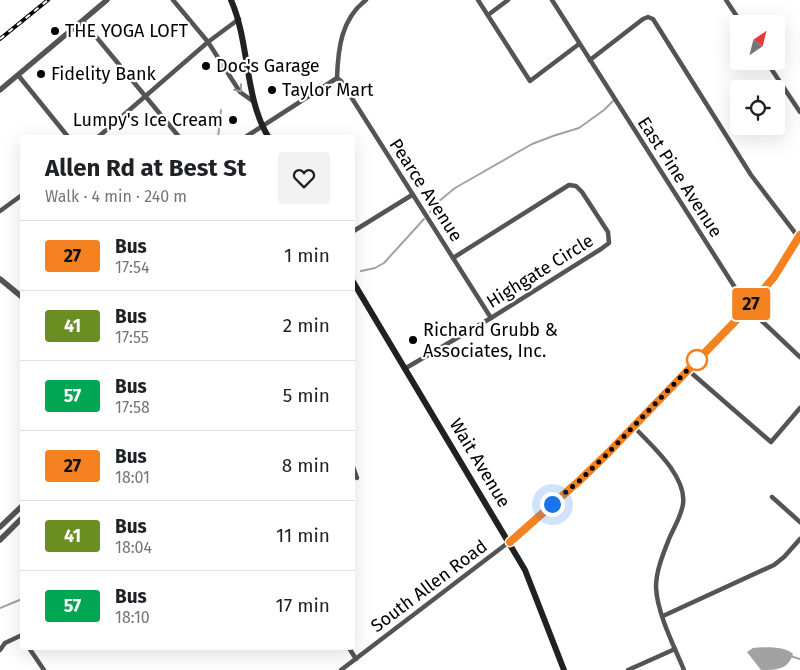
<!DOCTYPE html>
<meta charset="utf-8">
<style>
body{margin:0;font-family:"Fira Sans",sans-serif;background:#f2f2f2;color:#202124;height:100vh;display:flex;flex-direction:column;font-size:19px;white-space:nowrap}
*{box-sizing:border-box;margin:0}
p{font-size:16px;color:#757577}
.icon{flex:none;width:28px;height:28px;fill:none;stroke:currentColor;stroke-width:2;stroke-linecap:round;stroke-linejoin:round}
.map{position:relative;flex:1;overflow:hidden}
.details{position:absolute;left:20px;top:135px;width:335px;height:515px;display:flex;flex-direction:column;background:#fff;border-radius:5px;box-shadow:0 5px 20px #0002}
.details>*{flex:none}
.badge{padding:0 10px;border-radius:4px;font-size:18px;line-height:32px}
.needle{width:32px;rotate:35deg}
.tools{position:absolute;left:730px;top:15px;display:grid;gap:10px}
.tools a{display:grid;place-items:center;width:55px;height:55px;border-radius:5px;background:#fff;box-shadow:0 5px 20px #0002;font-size:25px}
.you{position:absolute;width:25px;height:25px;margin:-12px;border:4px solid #fff;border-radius:50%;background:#1a73e8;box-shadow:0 0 0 8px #1a73e833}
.map>.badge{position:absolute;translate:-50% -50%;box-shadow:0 0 0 2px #fff}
.round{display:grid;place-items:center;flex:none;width:52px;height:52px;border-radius:5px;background:#f2f2f2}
.overview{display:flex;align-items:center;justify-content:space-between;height:85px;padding:0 25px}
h1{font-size:24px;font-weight:700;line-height:38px}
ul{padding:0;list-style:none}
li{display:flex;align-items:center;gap:15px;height:70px;padding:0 25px;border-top:1px solid #e0e0e0}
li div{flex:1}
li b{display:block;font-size:19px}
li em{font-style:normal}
li .badge{min-width:55px;font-weight:700;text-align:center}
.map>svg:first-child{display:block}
.water{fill:#a2a2a2}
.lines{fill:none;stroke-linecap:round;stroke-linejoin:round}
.stream{stroke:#a2a2a2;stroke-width:2}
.minor{stroke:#545454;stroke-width:4.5}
.tertiary{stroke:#545454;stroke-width:5.5}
.secondary{stroke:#212121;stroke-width:6}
.rail-casing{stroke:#000;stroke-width:4}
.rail{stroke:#fff;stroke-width:2;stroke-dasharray:5.5;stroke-linecap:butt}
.oneway{stroke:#989898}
.line-casing{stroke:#fff;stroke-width:11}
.line{stroke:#f58220;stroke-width:8}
.walk{stroke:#000;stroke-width:5;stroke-dasharray:0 9}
.poi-dot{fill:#000;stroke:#fff;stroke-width:2}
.stop-dot{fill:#fff;stroke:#f58220;stroke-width:2.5}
.labels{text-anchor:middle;stroke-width:4.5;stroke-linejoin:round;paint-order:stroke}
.poi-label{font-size:18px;fill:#000;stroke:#fff;text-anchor:start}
.street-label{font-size:18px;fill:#000;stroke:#fff}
</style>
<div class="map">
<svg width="800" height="670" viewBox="0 0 800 670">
<rect width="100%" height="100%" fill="#fff"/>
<!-- water -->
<path class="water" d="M 753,648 C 764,647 785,646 793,654 C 788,670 776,670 761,670 L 747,652 Z"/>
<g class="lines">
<!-- stream -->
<g class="stream">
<path d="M 218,138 L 221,110"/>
<path d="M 430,212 L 438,202 L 455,188 L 532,144 L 553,136 L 579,128 L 604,110 L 615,99"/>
<path d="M 361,271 L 375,268 L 384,263 L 424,219"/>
<path d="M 0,608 L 22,599"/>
<path d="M 790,656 L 800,659"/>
</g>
<!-- minor -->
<g class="minor">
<path d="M 173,0 L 208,42 L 240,92 L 254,102"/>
<path d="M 478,0 L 530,81 L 579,44"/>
<path d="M 552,0 L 748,308 L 800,357"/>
<path d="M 726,0 L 742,24"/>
<path d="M 488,15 L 508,0"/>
<path d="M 83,21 L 180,138"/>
<path d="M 590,60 L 643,19 L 648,17 L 653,19 L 751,175 L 799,238"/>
<path d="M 766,61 L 800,112"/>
<path d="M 18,75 L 69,138"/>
<path d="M 337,78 L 341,81 L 491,318"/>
<path d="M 337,78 C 338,49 341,19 366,0"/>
<path d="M 97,138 L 208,42 L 239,19"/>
<path d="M 244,138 L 337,78"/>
<path d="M 0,211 L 22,195"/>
<path d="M 352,232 L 412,195"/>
<path d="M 406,368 L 491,318 L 601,249 L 609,243 L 608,232 L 582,192 L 576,186 L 569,185 L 453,258"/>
<path d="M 688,370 L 771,442 L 800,408"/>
<path d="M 633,426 C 651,445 687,476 683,504 C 681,517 674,527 669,539 C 663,554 656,571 656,587 C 657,613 674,646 684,670"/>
<path d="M 352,464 L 357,478"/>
<path d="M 772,497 L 800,522"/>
<path d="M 663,616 L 774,565 L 784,557 L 800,539"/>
<path d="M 29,648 L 44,670"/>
<path d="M 349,648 L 356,659"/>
<path d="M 0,650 L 5,643 L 22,635"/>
<path d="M 341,670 L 509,542"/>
<path d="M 628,670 L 675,649"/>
</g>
<!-- tertiary -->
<g class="tertiary">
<path d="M 0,90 L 107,0"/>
<path d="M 0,279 L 22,297"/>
<path d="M 0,527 L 22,506"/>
<path d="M 0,540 L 22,518"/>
<path d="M 510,542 L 579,481 L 608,453 L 748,308 L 774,277 L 800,235"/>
</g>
<!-- secondary -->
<g class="secondary">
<path d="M 231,0 C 250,43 244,98 269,138"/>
<path d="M 352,280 L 525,570 L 564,670"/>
</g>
<!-- rail casing -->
<g class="rail-casing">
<path id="rail" d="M 0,39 L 48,0"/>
</g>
<!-- rail -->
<use href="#rail" class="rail"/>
</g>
<!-- one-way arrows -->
<defs><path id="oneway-chevron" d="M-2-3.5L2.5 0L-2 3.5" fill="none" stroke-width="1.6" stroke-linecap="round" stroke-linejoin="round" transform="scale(1.25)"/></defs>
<use class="oneway" href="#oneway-chevron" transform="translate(239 89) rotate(52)"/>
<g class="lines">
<!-- line casing -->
<g class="line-casing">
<path id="line" d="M 510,542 L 579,481 L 608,453 L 748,308 L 774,277 L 800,235"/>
</g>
<!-- line -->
<use href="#line" class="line"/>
<!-- walk -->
<path class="walk" d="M 552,504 L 579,481 L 608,453 L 697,360"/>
</g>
<!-- markers -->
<g class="poi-dot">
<circle cx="55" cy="31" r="5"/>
<circle cx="206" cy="66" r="5"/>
<circle cx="41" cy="74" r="5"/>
<circle cx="272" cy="90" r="5"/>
<circle cx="233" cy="120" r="5"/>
<circle cx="413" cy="340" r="5"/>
</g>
<circle class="stop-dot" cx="697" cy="360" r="10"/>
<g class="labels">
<!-- poi labels -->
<g class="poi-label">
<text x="65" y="37">THE YOGA LOFT</text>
<text x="216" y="72">Doc's Garage</text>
<text x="51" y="80">Fidelity Bank</text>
<text x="282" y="96">Taylor Mart</text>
<text x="223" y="126" text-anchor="end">Lumpy's Ice Cream</text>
<text x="423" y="336">Richard Grubb &amp;<tspan x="423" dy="21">Associates, Inc.</tspan></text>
</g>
<!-- street labels -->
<g class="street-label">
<text transform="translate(680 177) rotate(57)" y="6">East Pine Avenue</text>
<text transform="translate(426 190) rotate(57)" y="6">Pearce Avenue</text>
<text transform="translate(540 271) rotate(-32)" y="6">Highgate Circle</text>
<text transform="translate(480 463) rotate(59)" y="6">Wait Avenue</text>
<text transform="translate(429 586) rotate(-37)" y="6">South Allen Road</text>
</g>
</g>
</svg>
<div class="tools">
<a><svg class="needle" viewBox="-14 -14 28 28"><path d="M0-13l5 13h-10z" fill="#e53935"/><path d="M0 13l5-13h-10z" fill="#757577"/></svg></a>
<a><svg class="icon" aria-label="locate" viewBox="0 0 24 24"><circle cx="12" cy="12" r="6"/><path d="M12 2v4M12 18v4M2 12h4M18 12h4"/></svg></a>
</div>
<div class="you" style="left:552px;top:504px"></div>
<b class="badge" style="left:751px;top:304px;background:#f58220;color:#111">27</b>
<section class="details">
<div class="overview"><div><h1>Allen Rd at Best St</h1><p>Walk · 4 min · 240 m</p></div><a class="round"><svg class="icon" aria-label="heart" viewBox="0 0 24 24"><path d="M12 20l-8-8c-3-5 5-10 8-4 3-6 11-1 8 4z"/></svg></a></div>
<ul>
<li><span class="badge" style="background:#f58220;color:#111">27</span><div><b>Bus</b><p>17:54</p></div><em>1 min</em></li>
<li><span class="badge" style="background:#6b8e23;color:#fff">41</span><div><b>Bus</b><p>17:55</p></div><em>2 min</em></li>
<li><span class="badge" style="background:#00a651;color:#fff">57</span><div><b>Bus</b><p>17:58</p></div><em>5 min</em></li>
<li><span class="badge" style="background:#f58220;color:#111">27</span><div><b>Bus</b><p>18:01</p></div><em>8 min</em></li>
<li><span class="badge" style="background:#6b8e23;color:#fff">41</span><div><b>Bus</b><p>18:04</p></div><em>11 min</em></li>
<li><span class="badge" style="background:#00a651;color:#fff">57</span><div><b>Bus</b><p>18:10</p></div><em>17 min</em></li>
</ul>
</section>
</div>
